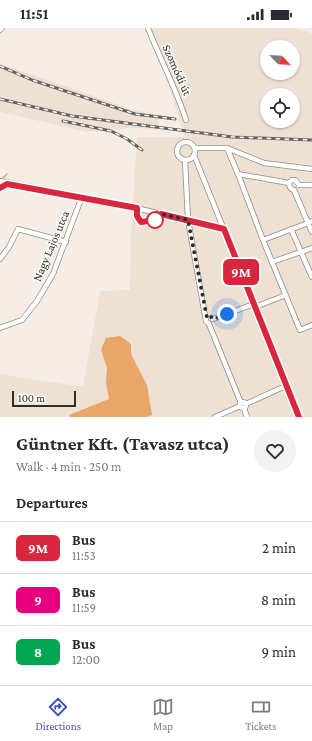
<!DOCTYPE html>
<meta charset="utf-8">
<style>
body{margin:0;font-family:"Crimson Pro",serif;background:#f2f2f3;color:#2b2b33;height:100vh;display:flex;flex-direction:column;font-size:15px;white-space:nowrap}
*{box-sizing:border-box;margin:0}
p{font-size:13px;color:#7c7c81}
.icon{flex:none;width:22px;height:22px;fill:none;stroke:currentColor;stroke-width:2;stroke-linecap:round;stroke-linejoin:round}
.map{position:relative;height:389px;overflow:hidden}
.panel{display:flex;flex-direction:column;background:#fff;flex:1}
.panel>*{flex:none}
.badge{padding:0 8px;border-radius:6px;font-size:14px;line-height:26px}
.needle{width:26px;rotate:115deg}
.tools{position:absolute;left:260px;top:12px;display:grid;gap:8px}
.tools a{display:grid;place-items:center;width:40px;height:40px;border-radius:50%;background:#fff;box-shadow:0 1px 3px #0004;font-size:20px}
.scale{position:absolute;left:12px;bottom:10px;width:64px;box-sizing:border-box;padding-left:4px;border:2px solid #2f2c29;border-top:0;font-size:11px;line-height:14px;white-space:nowrap;color:#2f2c29;-webkit-text-stroke:3px #fefcfb;paint-order:stroke}
.you{position:absolute;width:20px;height:20px;margin:-10px;border:3px solid #fff;border-radius:50%;background:#1a73e8;box-shadow:0 0 0 6px #1a73e833}
.map>.badge{position:absolute;translate:-50% -50%;box-shadow:0 0 0 2px #fff}
h2{padding:0 16px;font-size:15px;line-height:36px}
.round{display:grid;place-items:center;flex:none;width:42px;height:42px;border-radius:21px;background:#f2f2f3}
.summary{display:flex;align-items:center;justify-content:space-between;height:68px;padding:0 16px}
h1{font-size:19px;font-weight:700;line-height:30px}
ul{padding:0;list-style:none}
li{display:flex;align-items:center;gap:12px;height:52px;padding:0 16px;border-top:1px solid #e1e1e2}
li div{flex:1}
li b{display:block;font-size:15px}
li em{font-style:normal}
li .badge{min-width:44px;font-weight:700;text-align:center}
.status{display:flex;justify-content:space-between;align-items:center;height:28px;padding:0 20px;background:#fff;direction:ltr}
.status svg{height:11px;fill:currentColor}
.dock{display:flex;justify-content:space-around;align-items:center;height:56px;border-top:1px solid #e1e1e2;background:#fff;font-size:11px;color:#7c7c81}
.dock a{display:grid;justify-items:center;gap:2px}
.dock .active{color:#4251c5}
.map>svg:first-child{display:block}
.built{fill:#efe0d4;fill-rule:evenodd}
.water{fill:#e8a669}
.lines{fill:none;stroke-linecap:round;stroke-linejoin:round}
.stream{stroke:#e8a669;stroke-width:1.5}
.street-casing{stroke:#928b84;stroke-width:6}
.street{stroke:#fff;stroke-width:4.5}
.rail-casing{stroke:#67635f;stroke-width:3}
.rail{stroke:#fefcfb;stroke-width:1.5;stroke-dasharray:4.5;stroke-linecap:butt}
.line-casing{stroke:#fff;stroke-width:9}
.line{stroke:#d7263d;stroke-width:6}
.walk{stroke:#2f2c29;stroke-width:4;stroke-dasharray:0 7.2}
.stop-dot{fill:#fff;stroke:#d7263d;stroke-width:2}
.labels{text-anchor:middle;stroke-width:3;stroke-linejoin:round;paint-order:stroke}
.street-label{font-size:12px;fill:#2f2c29;stroke:#fefcfb}
</style>
<div class="status"><b>11:51</b><svg viewBox="0 0 49 12"><path d="M0 12V9h3v3zM5 12V6h3v6zM10 12V3h3v9zM15 12V0h3v12zM26 1h20v11H26zM47 4h2v5h-2z"/></svg></div>
<div class="map">
<svg width="312" height="389" viewBox="0 0 312 389">
<rect width="100%" height="100%" fill="#f6eee6"/>
<!-- built -->
<g class="built">
<path d="M 150,0 L 294,0 L 309,4 L 312,6 L 312,389 L 0,389 L 0,346 L 83,359 L 100,263 L 130,262 L 131,206 L 137,109 L 185,109 ZM 267,19 L 293,19 L 293,45 L 267,45 ZM 267,67 L 293,67 L 293,93 L 267,93 Z"/>
<path d="M 0,36 L 86,65 L 132,82 L 160,87 L 158,101 L 132,100 L 87,104 L 0,84 Z"/>
</g>
<!-- water -->
<path class="water" d="M 120,308 L 131,316 L 131,326 L 147,357 L 152,387 L 146,389 L 70,389 L 69,387 L 109,371 L 106,355 L 107,340 L 101,322 L 106,310 Z"/>
<g class="lines">
<!-- stream -->
<path class="stream" d="M 1,152 L 7,146"/>
<!-- street casing -->
<g class="street-casing">
<g id="street">
<path d="M 148,0 C 160,31 176,60 186,92"/>
<path d="M 0,2 L 2,0"/>
<circle cx="186" cy="123" r="9"/>
<path d="M 195,120 L 227,120"/>
<path d="M 194,127 L 299,389"/>
<path d="M 185,132 L 188,192 L 206,293 L 209,296 L 241,375"/>
<path d="M 312,141 L 264,135 L 227,120 L 238,146 L 289,155 L 292,152 L 295,152 L 299,157 L 312,157"/>
<path d="M 238,146 L 263,212 L 308,195 L 294,162 C 290,161 289,159 289,155"/>
<path d="M 0,153 L 132,179 L 224,201"/>
<path d="M 0,160 L 7,155"/>
<path d="M 312,193 L 308,195 L 312,204"/>
<path d="M 291,201 L 312,249"/>
<path d="M 263,212 L 300,302 L 312,297"/>
<path d="M 0,231 L 9,219 L 18,201 L 66,214"/>
<path d="M 272,234 L 312,220"/>
<path d="M 255,279 L 286,267"/>
<path d="M 213,291 L 254,276"/>
<path d="M 0,300 L 22,292 L 37,273 L 53,246 L 81,171 L 81,170"/>
<circle cx="243" cy="377" r="3"/>
<path d="M 246,376 L 281,360 L 285,360 L 287,362"/>
<path d="M 244,380 L 247,389"/>
<path d="M 215,389 L 240,378"/>
</g>
</g>
<!-- street -->
<use href="#street" class="street"/>
<!-- rail casing -->
<g class="rail-casing">
<g id="rail">
<path d="M 0,38 L 32,52 L 135,86 L 175,91"/>
<path d="M 0,71 L 72,88 L 103,92 L 232,109 L 312,112"/>
<path d="M 63,93 L 111,103 L 127,111 L 142,122"/>
</g>
</g>
<!-- rail -->
<use href="#rail" class="rail"/>
</g>
<g class="lines">
<!-- line casing -->
<g class="line-casing">
<path id="line" d="M 0,160 L 7,156 L 137,180 L 137,188 L 141,194 L 155,192 L 161,186 L 224,201 L 299,389"/>
</g>
<!-- line -->
<use href="#line" class="line"/>
<!-- walk -->
<path class="walk" d="M 155,192 L 157,185 L 188,192 L 207,290 L 210,288 L 214,291 L 227,286"/>
</g>
<!-- markers -->
<circle class="stop-dot" cx="155" cy="192" r="8"/>
<g class="labels">
<!-- street labels -->
<g class="street-label">
<text transform="translate(177 42) rotate(66)" y="4">Szomódi út</text>
<text transform="translate(51 218) rotate(-67)" y="4">Nagy Lajos utca</text>
</g>
</g>
</svg>
<div class="tools">
<a><svg class="needle" viewBox="-14 -14 28 28"><path d="M0-13l5 13h-10z" fill="#e53935"/><path d="M0 13l5-13h-10z" fill="#7c7c81"/></svg></a>
<a><svg class="icon" aria-label="locate" viewBox="0 0 24 24"><circle cx="12" cy="12" r="6"/><path d="M12 2v4M12 18v4M2 12h4M18 12h4"/></svg></a>
</div>
<div class="scale">100 m</div>
<div class="you" style="left:227px;top:286px"></div>
<b class="badge" style="left:241px;top:244px;background:#d7263d;color:#fff">9M</b>
</div>
<section class="panel">
<div class="summary"><div><h1>Güntner Kft. (Tavasz utca)</h1><p>Walk · 4 min · 250 m</p></div><a class="round"><svg class="icon" aria-label="heart" viewBox="0 0 24 24"><path d="M12 20l-8-8c-3-5 5-10 8-4 3-6 11-1 8 4z"/></svg></a></div>
<h2>Departures</h2>
<ul>
<li><span class="badge" style="background:#d7263d;color:#fff">9M</span><div><b>Bus</b><p>11:53</p></div><em>2 min</em></li>
<li><span class="badge" style="background:#e6007e;color:#fff">9</span><div><b>Bus</b><p>11:59</p></div><em>8 min</em></li>
<li><span class="badge" style="background:#00a651;color:#fff">8</span><div><b>Bus</b><p>12:00</p></div><em>9 min</em></li>
</ul>
</section>
<nav class="dock">
<a class="active"><svg class="icon" aria-label="directions" viewBox="0 0 24 24"><path d="M12 3l9 9-9 9-9-9zM9 14v-3h6M13 9l2 2-2 2"/></svg>Directions</a>
<a><svg class="icon" aria-label="map" viewBox="0 0 24 24"><path d="M3 6l6-2 6 2 6-2v14l-6 2-6-2-6 2zM9 4v14M15 6v14"/></svg>Map</a>
<a><svg class="icon" aria-label="tickets" viewBox="0 0 24 24"><path d="M3 7h18v10H3zM15 7v10"/></svg>Tickets</a>
</nav>
